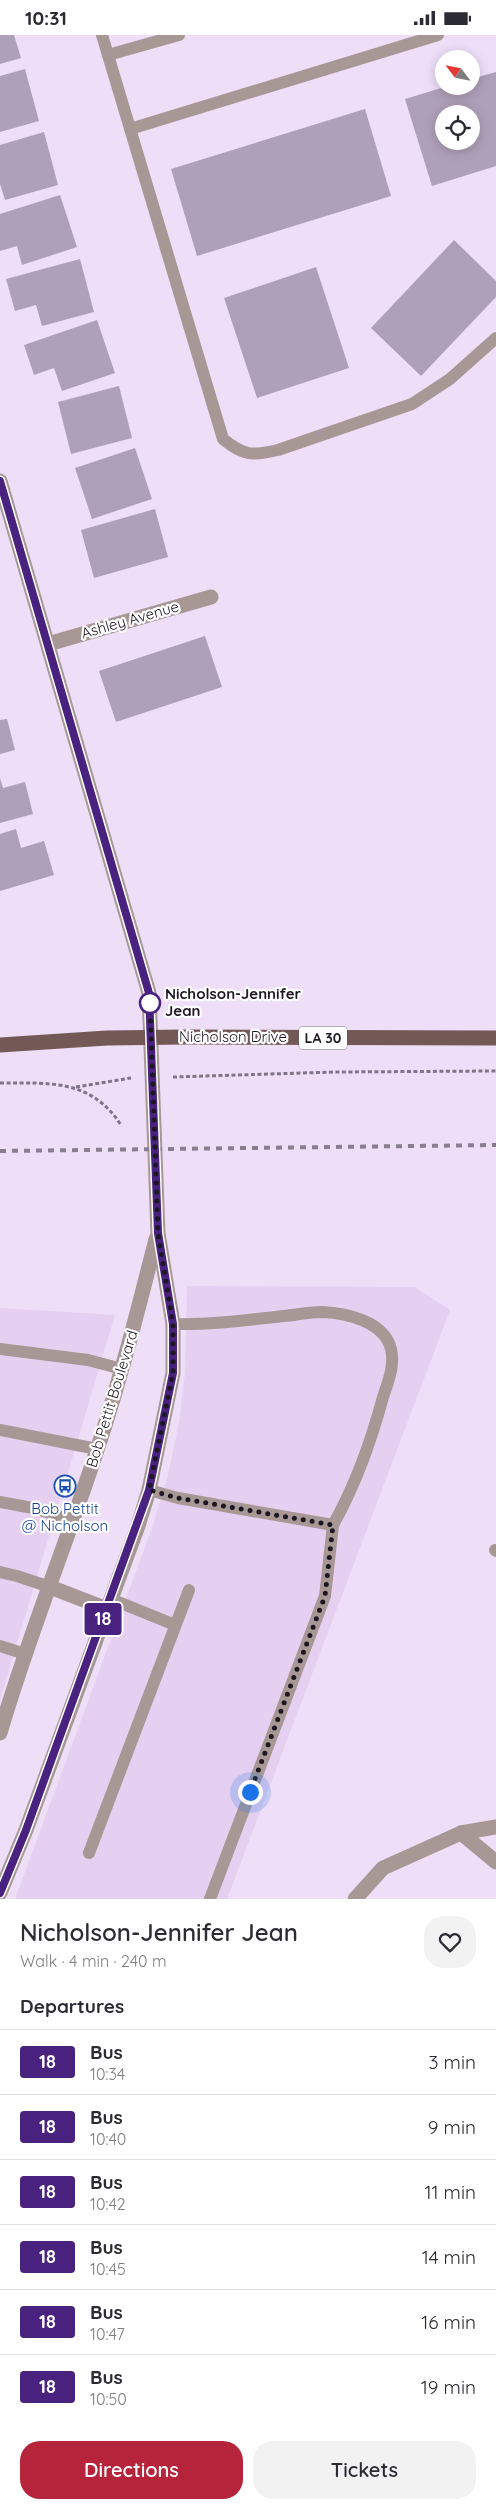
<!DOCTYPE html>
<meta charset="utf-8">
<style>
body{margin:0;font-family:Quicksand,sans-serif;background:#f2f2f3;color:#2b2b33;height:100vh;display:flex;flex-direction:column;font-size:19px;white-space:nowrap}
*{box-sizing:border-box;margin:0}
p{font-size:16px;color:#7c7c81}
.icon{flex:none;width:28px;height:28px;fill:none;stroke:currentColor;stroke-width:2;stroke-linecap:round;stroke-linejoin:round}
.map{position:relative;height:1864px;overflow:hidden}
.drawer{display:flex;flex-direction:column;background:#fff;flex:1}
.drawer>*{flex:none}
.badge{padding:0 10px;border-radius:4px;font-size:18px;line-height:32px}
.needle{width:32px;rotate:302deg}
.buttons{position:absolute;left:435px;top:15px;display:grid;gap:10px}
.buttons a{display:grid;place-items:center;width:45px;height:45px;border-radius:50%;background:#fff;box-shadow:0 2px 12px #0003;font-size:25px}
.you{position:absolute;width:25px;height:25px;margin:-12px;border:4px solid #fff;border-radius:50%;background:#1a73e8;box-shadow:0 0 0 8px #1a73e833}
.map>.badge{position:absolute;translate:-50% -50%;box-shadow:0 0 0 2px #fff}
h2{padding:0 20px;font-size:19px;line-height:45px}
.round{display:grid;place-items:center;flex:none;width:52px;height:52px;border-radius:20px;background:#f2f2f3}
.head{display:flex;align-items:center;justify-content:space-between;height:85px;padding:0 20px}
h1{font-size:24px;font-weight:600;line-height:38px}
.primary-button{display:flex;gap:10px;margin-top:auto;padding:10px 20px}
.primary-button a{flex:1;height:58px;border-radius:20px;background:#b6243c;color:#fff;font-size:20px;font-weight:600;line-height:58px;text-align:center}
.primary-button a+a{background:#f2f2f3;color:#2b2b33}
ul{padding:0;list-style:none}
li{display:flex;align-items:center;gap:15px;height:65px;padding:0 20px;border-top:1px solid #e1e1e2}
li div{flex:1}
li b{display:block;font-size:19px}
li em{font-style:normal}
li .badge{min-width:55px;font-weight:700;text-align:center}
.status{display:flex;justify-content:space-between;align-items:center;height:35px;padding:0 25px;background:#fff;direction:ltr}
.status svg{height:14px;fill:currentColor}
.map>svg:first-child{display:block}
.built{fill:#e5d0f1}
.building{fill:#afa0b9;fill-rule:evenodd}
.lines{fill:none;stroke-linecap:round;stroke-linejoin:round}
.path{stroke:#807586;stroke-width:3;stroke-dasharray:4 2.5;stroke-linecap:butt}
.lane{stroke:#a79896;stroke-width:12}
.street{stroke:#a79896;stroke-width:15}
.primary{stroke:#725955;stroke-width:15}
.rail{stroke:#887e8f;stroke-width:4;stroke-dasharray:6 6;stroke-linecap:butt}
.line-casing{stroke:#fff;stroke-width:11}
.line{stroke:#49217f;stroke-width:8}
.walk{stroke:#1c1720;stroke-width:5;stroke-dasharray:0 9}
.stop-dot{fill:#fff;stroke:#49217f;stroke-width:2.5}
.labels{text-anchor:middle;stroke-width:4.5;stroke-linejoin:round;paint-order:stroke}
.shield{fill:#fff;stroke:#605d63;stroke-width:1}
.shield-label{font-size:14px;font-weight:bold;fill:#1c1720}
.street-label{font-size:15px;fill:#1c1720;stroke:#fff}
.stop-label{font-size:15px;font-weight:bold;fill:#1c1720;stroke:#fff;text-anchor:start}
.transit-label{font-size:15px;fill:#164399;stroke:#fff}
</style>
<div class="status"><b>10:31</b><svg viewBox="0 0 49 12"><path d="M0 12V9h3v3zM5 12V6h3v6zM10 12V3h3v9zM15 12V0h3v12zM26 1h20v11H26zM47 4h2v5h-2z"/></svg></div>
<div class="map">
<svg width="496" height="1864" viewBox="0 0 496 1864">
<rect width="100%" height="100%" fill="#eedef8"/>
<!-- built -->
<g class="built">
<path d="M 187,1251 L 415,1252 L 450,1275 L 227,1864 L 15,1864 L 152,1493 L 168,1440 L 179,1387 L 185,1338 Z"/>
<path d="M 0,1273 L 115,1280 L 0,1665 Z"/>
</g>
<!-- building -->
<g class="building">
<path d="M 0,0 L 14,0 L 21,23 L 0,29 Z"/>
<path d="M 25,34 L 39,86 L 0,97 L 0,41 Z"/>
<path d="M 496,37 L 496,131 L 432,151 L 405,64 L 448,51 L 471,51 L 471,44 ZM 444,79 L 471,79 L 471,106 L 444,106 Z"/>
<path d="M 365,74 L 391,161 L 197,221 L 171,134 Z"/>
<path d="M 44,97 L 58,150 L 5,165 L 0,149 L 0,110 Z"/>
<path d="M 60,160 L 77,212 L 22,230 L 17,211 L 0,216 L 0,179 Z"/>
<path d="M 454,205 L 496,246 L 496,262 L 421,341 L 371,293 Z"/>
<path d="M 80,224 L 94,277 L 42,291 L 36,270 L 15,276 L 6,244 Z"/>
<path d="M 316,232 L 349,333 L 257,363 L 224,263 Z"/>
<path d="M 97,285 L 115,338 L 62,356 L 54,333 L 34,340 L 24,310 Z"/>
<path d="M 119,351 L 132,403 L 71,419 L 58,367 Z"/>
<path d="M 135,413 L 152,464 L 92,484 L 75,433 Z"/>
<path d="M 155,474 L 168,522 L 94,543 L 81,495 Z"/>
<path d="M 205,601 L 222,652 L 116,687 L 99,636 Z"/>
<path d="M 7,684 L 15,715 L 0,719 L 0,685 Z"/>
<path d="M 0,743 L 3,753 L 25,747 L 33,779 L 0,788 Z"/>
<path d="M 16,794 L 21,813 L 44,806 L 54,840 L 0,856 L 0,799 Z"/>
<path d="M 63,1444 L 70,1447 L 67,1458 L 60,1456 Z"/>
</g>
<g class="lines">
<!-- path -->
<g class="path">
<path d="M 173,1042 L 335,1037 L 496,1036"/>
<path d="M 0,1048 C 50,1048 91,1044 121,1090"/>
<path d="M 76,1052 L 131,1043"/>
</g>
<!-- lane -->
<g class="lane">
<path d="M 102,0 L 223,404 C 244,421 252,421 278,415 L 412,369 L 450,344 L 496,303"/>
<path d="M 108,20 L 179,0"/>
<path d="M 130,94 L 438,0"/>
<path d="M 0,1314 L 88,1325 L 122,1334"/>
<path d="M 0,1395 L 97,1414"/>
<path d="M 149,1455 L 178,1463 L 333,1490 C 356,1449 371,1407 383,1362 C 388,1347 395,1331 391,1314 C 384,1286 346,1278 322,1277 C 309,1277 296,1280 284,1281 C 247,1285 210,1290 173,1289"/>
<path d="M 0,1467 L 38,1474 L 73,1486"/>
<path d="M 495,1515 L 496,1516"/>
<path d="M 0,1537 L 17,1541 L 50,1552"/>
<path d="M 111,1564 L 175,1590"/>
<path d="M 0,1611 L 25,1619"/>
<path d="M 89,1818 L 189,1555"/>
<path d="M 210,1864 L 325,1561 L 333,1490"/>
</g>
<!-- street -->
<g class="street">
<path d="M 0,446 L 149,958 L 158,1198 L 173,1289 L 173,1338 L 149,1455 L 138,1491 L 26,1795 L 0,1858"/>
<path d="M 48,609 L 211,562"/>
<path d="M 50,1552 L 107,1574"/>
<path d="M 0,1698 C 28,1602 66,1510 97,1415 C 120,1346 138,1275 156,1204"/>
<path d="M 461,1798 L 496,1827"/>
<path d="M 355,1864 L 383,1833 L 461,1798 L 496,1792"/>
</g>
<!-- primary -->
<path class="primary" d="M 0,1010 L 107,1003 L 186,1002 L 496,1003"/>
<!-- rail -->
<path class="rail" d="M 0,1116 L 496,1110"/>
</g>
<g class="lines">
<!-- line casing -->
<g class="line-casing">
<path id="line" d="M 0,446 L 149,958 L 158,1198 L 173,1289 L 173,1338 L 149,1455 L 26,1795 L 0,1858"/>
</g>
<!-- line -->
<use href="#line" class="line"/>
<!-- walk -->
<path class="walk" d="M 150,968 L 158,1198 L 173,1289 L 173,1338 L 149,1455 L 178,1463 L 333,1490 L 325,1561 L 250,1757"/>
</g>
<!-- icons -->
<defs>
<g id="bus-ring" transform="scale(1.125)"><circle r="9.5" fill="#fff" stroke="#1a4fb4" stroke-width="1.5"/><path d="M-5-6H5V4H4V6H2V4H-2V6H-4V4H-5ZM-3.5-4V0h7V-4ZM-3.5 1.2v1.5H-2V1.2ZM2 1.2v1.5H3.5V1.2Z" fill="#1a4fb4"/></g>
</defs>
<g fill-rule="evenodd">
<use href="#bus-ring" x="65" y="1451"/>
</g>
<!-- markers -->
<circle class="stop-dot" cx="150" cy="968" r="10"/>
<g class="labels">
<!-- shield labels -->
<rect class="shield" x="299" y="991.5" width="48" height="23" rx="4"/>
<g class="shield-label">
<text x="323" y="1008">LA 30</text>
</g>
<!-- street labels -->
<g class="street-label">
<text transform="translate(130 585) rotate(-16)" y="5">Ashley Avenue</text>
<text x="233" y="1007">Nicholson Drive</text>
<text transform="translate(112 1364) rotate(-73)" y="5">Bob Pettit Boulevard</text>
</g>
<!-- stop labels -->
<g class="stop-label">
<text x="165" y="964">Nicholson-Jennifer<tspan x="165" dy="17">Jean</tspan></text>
</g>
<!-- transit labels -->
<g class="transit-label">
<text x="65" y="1479">Bob Pettit<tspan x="65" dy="17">@ Nicholson</tspan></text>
</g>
</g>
</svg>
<div class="buttons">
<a><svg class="needle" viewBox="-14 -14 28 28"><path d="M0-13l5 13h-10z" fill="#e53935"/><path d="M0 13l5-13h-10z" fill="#7c7c81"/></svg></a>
<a><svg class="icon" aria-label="locate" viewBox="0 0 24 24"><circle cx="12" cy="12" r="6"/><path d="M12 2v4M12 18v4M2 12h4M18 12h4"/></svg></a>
</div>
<div class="you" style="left:250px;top:1757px"></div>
<b class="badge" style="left:103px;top:1584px;background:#49217f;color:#fff">18</b>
</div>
<section class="drawer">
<div class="head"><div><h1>Nicholson-Jennifer Jean</h1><p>Walk · 4 min · 240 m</p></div><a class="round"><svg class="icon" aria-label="heart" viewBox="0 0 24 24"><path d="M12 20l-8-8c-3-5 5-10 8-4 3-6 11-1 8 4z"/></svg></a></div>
<h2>Departures</h2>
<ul>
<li><span class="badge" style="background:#49217f;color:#fff">18</span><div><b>Bus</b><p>10:34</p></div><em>3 min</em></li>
<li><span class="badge" style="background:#49217f;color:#fff">18</span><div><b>Bus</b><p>10:40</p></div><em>9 min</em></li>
<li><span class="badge" style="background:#49217f;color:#fff">18</span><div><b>Bus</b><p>10:42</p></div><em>11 min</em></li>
<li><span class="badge" style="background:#49217f;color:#fff">18</span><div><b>Bus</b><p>10:45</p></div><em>14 min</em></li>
<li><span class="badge" style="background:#49217f;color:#fff">18</span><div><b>Bus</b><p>10:47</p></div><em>16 min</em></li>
<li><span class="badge" style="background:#49217f;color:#fff">18</span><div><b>Bus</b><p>10:50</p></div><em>19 min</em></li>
</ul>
<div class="primary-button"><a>Directions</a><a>Tickets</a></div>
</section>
